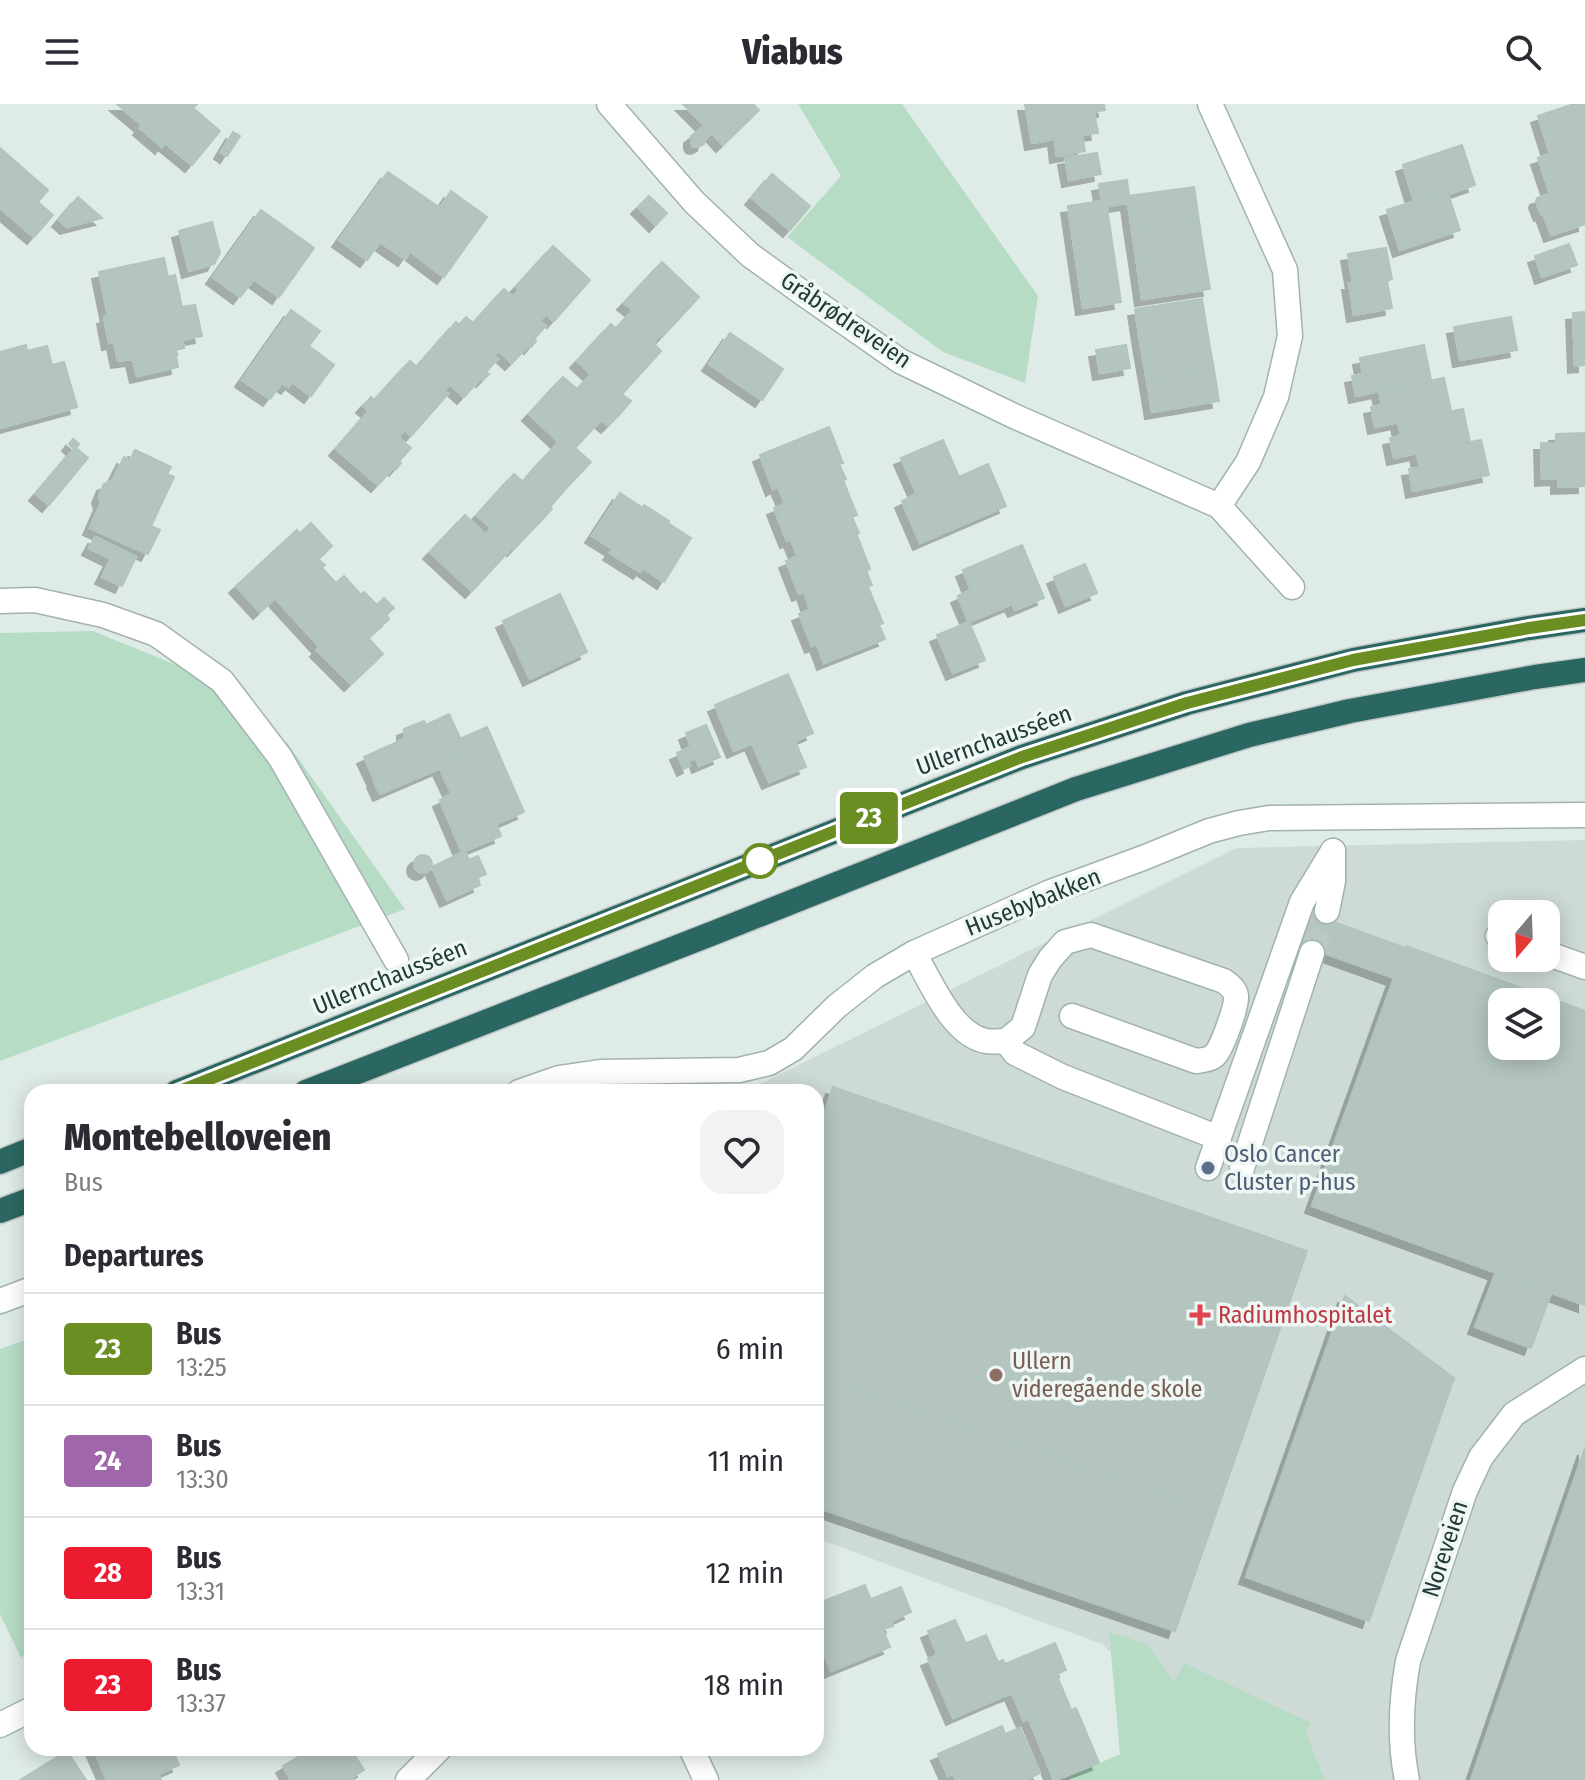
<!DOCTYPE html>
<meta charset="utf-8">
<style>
body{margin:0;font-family:"Fira Sans Condensed",sans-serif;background:#f2f2f3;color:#2b2b33;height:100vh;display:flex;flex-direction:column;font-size:30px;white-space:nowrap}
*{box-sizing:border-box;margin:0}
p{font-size:26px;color:#7c7c81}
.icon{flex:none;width:44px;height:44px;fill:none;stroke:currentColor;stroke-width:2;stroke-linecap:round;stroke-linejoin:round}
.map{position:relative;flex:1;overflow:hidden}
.side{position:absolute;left:24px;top:980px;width:800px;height:672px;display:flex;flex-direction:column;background:#fff;border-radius:24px;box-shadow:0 4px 20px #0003}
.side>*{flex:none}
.badge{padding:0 16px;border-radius:6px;font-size:28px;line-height:52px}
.needle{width:52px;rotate:199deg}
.buttons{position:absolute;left:1488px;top:796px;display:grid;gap:16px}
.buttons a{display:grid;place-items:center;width:72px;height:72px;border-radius:16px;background:#fff;box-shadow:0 4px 20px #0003;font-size:40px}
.map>.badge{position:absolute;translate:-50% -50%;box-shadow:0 0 0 4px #fff}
h2{padding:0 40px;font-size:30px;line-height:72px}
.round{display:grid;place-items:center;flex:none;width:84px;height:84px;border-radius:24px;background:#f2f2f3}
.head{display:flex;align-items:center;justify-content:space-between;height:136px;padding:0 40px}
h1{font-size:38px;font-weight:800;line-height:60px}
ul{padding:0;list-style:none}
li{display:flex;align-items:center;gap:24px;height:112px;padding:0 40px;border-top:2px solid #e1e1e2}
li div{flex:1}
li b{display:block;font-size:30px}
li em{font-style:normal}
li .badge{min-width:88px;font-weight:700;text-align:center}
header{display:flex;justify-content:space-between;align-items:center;height:104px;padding:0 40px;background:#fff;font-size:36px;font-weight:800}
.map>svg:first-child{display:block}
.built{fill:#cddad6;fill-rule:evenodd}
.green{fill:#b7dcc6}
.building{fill:#b4c5c0;stroke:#b2c4bf;stroke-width:2;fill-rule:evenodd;filter:url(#shadow)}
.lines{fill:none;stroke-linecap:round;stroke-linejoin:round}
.minor-tunnel{stroke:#b9c8c4;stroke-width:24;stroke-dasharray:24 12;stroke-linecap:butt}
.minor-casing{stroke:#a2b3af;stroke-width:27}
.highway-casing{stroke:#c1c8c7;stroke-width:27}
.minor{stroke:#fff;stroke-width:24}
.highway{stroke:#2b6762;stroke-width:24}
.line-casing{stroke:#fff;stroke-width:18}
.line{stroke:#6b8e23;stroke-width:12}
.stop-dot{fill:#fff;stroke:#6b8e23;stroke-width:4}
.service-dot{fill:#5c6f8a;stroke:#eff7f4;stroke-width:3}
.health-dot{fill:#e0444e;stroke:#eff7f4;stroke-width:3}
.education-dot{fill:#8d6e63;stroke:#eff7f4;stroke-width:3}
.labels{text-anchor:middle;stroke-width:7;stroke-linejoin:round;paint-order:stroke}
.street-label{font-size:24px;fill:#203b37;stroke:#eff7f4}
.service-label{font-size:24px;fill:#4e5e75;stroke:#eff7f4;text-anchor:start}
.health-label{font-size:24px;fill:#be3a42;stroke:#eff7f4;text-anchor:start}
.education-label{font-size:24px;fill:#785e54;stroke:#eff7f4;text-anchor:start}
</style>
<header><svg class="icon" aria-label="menu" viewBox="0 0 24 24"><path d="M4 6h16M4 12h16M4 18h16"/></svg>Viabus<svg class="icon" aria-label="search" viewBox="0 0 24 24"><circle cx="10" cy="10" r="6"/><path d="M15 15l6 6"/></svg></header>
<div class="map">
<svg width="1585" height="1676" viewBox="0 0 1585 1676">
<defs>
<filter id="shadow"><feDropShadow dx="-7" dy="7" stdDeviation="0" flood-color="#0004"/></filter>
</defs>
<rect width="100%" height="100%" fill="#dfebe7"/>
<!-- built -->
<path class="built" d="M 1585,736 L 1585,1676 L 1255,1676 L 1102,1540 L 816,1434 L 816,988 L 746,987 L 1237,744 ZM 1502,810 L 1546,810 L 1546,854 L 1502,854 ZM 1502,898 L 1546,898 L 1546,942 L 1502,942 Z"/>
<!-- green -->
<g class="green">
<path d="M 798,0 L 902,0 L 1038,192 L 1025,279 L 943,248 L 787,133 L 841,72 Z"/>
<path d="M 93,527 L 208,574 L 288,640 L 405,805 L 0,957 L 0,529 Z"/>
<path d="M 31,1234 L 32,1542 L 21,1554 L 0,1510 L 0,1245 Z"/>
<path d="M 1109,1528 L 1147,1540 L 1174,1578 L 1184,1559 L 1311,1619 L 1306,1629 L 1325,1676 L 1061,1676 L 1120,1650 Z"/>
</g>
<!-- building -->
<g class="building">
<path d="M 117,0 L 159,0 L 142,21 Z"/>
<path d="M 159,0 L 197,0 L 193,4 L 220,27 L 192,61 L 165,39 L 162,43 L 140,24 Z"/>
<path d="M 683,0 L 753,0 L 759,6 L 723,41 L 712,29 L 706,34 L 704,40 L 698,43 L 693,42 L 691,38 L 691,32 L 705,22 Z"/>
<path d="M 1025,0 L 1104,0 L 1105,6 L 1094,8 L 1098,29 L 1082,31 L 1085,47 L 1057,52 L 1055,35 L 1032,39 Z"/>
<path d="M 1574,0 L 1585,0 L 1585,38 L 1550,50 L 1538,12 Z"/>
<path d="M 233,28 L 240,32 L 227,52 L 221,48 Z"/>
<path d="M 1585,38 L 1585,78 L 1550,90 L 1538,54 Z"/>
<path d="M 1462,41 L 1475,81 L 1432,96 L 1431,92 L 1414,97 L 1403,61 Z"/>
<path d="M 0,44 L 48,86 L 38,98 L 53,111 L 34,133 L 0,104 Z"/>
<path d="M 1097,49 L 1101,70 L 1069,76 L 1065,54 Z"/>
<path d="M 388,68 L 440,104 L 405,155 L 380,138 L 367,156 L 339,136 Z"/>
<path d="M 772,70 L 810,102 L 790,126 L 752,94 Z"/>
<path d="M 1127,76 L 1129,92 L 1127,92 L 1128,99 L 1103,103 L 1099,80 Z"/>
<path d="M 1585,78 L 1585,120 L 1551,131 L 1543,109 L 1541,110 L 1536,97 L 1537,94 Z"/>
<path d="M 1194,83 L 1199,117 L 1132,127 L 1127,92 Z"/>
<path d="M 451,87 L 487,113 L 444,173 L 411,148 Z"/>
<path d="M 1448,90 L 1460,126 L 1400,146 L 1387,106 L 1431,92 L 1432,96 Z"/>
<path d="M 649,92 L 667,109 L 656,121 L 638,103 Z"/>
<path d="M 78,93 L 102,114 L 67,123 L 59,116 Z"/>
<path d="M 1102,97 L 1103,103 L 1107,104 L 1121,198 L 1083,204 L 1068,102 Z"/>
<path d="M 261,106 L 314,144 L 279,193 L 254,175 L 240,193 L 213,173 Z"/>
<path d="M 1199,117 L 1204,150 L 1137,160 L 1132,127 Z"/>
<path d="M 212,118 L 220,149 L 214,160 L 189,167 L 179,127 Z"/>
<path d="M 1569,140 L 1577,161 L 1542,173 L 1535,152 Z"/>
<path d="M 553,142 L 590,176 L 554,217 L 516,183 Z"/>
<path d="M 1386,144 L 1392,175 L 1387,177 L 1392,204 L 1354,211 L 1349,179 L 1353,179 L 1348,150 Z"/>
<path d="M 1204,150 L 1210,185 L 1142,195 L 1137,160 Z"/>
<path d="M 164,154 L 168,173 L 175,171 L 182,203 L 195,201 L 202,232 L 182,236 L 184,244 L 175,246 L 178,263 L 137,272 L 133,255 L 118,257 L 114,238 L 109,239 L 104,213 L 108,212 L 99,168 Z"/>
<path d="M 662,158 L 699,193 L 662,233 L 660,231 L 653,239 L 661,247 L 652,257 L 616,225 L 633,206 L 624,199 Z"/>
<path d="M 504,185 L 513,193 L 519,186 L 546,210 L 539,217 L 546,222 L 534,235 L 536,237 L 531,243 L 529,241 L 512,259 L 471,222 Z"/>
<path d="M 1202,195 L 1208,232 L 1141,243 L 1135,205 Z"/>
<path d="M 291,206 L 320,227 L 309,242 L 334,261 L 311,292 L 292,278 L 288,283 L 282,279 L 270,295 L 242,276 Z"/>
<path d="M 1585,208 L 1585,261 L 1575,262 L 1573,209 Z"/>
<path d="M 466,213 L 473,219 L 471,222 L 498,247 L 494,252 L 498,255 L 486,268 L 489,270 L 483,276 L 481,274 L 464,293 L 423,256 L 456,218 L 459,221 Z"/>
<path d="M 1511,213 L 1517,246 L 1460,256 L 1454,223 Z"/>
<path d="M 611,220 L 652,257 L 622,290 L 631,297 L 619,311 L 584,278 L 591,270 L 577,257 Z"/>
<path d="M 730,229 L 783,265 L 762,296 L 709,260 Z"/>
<path d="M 1208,232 L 1214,266 L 1147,277 L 1141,243 Z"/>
<path d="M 26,241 L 27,247 L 47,242 L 52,261 L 64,258 L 77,303 L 0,324 L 0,248 Z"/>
<path d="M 1126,241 L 1130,264 L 1100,269 L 1096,246 Z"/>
<path d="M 1424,241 L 1431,276 L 1356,292 L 1352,272 L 1363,270 L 1360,254 Z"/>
<path d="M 410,257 L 417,263 L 423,257 L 450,280 L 444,287 L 448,290 L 411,332 L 373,298 Z"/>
<path d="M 1214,266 L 1219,297 L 1152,308 L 1147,277 Z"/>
<path d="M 563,273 L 577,285 L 584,278 L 619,311 L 608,322 L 601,316 L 575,344 L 591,358 L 569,381 L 542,356 L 559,338 L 529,310 Z"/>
<path d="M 1444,274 L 1451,307 L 1375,323 L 1371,303 L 1382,301 L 1379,287 Z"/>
<path d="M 371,293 L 375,297 L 373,298 L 404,326 L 398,333 L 411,344 L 399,357 L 401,359 L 396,365 L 394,363 L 378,381 L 336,345 L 369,307 L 363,302 Z"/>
<path d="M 1463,305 L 1470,338 L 1394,354 L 1390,334 L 1401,332 L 1398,318 Z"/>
<path d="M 829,323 L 843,359 L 839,360 L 846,375 L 785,399 L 778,382 L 773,385 L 760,351 Z"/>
<path d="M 1585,329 L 1585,382 L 1558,383 L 1558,374 L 1542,375 L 1541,339 L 1556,339 L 1556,330 Z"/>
<path d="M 73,335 L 79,340 L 76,344 L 88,354 L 49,401 L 36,390 L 74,345 L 69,340 Z"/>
<path d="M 943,336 L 959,373 L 988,360 L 1006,402 L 920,439 L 902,397 L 917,390 L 901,354 Z"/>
<path d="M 1481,336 L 1489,371 L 1413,387 L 1409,365 L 1420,364 L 1417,349 Z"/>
<path d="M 135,346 L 171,363 L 167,370 L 174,373 L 151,422 L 160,426 L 148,450 L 90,424 L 101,399 L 99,392 L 104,380 L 112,377 L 124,353 L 130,356 Z"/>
<path d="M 542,356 L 569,381 L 550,403 L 552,405 L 514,445 L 512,443 L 509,447 L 488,428 L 491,424 L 477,411 L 514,370 L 523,378 Z"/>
<path d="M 843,376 L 857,411 L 852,413 L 859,429 L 798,453 L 791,436 L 787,437 L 774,404 Z"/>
<path d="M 620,389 L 643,404 L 644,401 L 669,417 L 668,419 L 691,434 L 664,478 L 643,464 L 640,468 L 610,449 L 613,445 L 592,432 Z"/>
<path d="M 465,411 L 486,431 L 488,428 L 509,447 L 472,487 L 430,448 Z"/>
<path d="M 311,419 L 332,442 L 318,455 L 325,461 L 322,464 L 336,479 L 344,472 L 361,491 L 364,488 L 377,501 L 384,494 L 394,504 L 386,511 L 389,515 L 368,534 L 383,550 L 351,580 L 317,546 L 320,543 L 275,494 L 260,508 L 236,482 L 297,426 L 299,430 Z"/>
<path d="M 856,429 L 870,465 L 866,467 L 872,481 L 810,506 L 804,488 L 799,490 L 786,457 Z"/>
<path d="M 95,433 L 136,453 L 122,482 L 102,473 L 111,455 L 89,444 Z"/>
<path d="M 1022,441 L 1044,494 L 1015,506 L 1012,500 L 969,518 L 958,492 L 971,486 L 963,466 Z"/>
<path d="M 1085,460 L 1097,489 L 1066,502 L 1054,473 Z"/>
<path d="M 868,483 L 883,519 L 879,521 L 885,535 L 824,559 L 817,540 L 812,542 L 799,510 Z"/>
<path d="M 560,490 L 587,548 L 530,575 L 503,517 Z"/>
<path d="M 969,518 L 985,556 L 953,569 L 937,531 Z"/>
<path d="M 788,570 L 813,629 L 795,637 L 806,663 L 769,678 L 752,639 L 734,647 L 715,601 Z"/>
<path d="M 449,610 L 460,634 L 457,636 L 462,648 L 442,656 L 446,664 L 441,667 L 440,664 L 380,690 L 374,677 L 375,676 L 364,653 L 404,635 L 404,625 L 424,617 L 426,621 Z"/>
<path d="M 706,621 L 720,653 L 699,662 L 696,654 L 688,657 L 690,662 L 684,665 L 677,649 L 691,643 L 686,629 Z"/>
<path d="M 487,623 L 524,708 L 496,720 L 501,732 L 462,748 L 440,696 L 452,690 L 441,667 L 446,664 L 442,656 L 462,648 L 457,636 Z"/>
<path d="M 465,747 L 469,756 L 478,752 L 486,770 L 477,774 L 480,781 L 447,796 L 432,763 Z"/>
<circle cx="423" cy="760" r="9"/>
<path d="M 1312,810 L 1405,844 L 1406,842 L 1585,907 L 1585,1201 L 1312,1102 L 1394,874 L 1301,841 ZM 1502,898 L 1546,898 L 1546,942 L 1502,942 Z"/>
<path d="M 833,983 L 966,1029 L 875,1291 L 816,1271 L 816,1034 Z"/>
<path d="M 966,1029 L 1006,1043 L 916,1305 L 875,1291 Z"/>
<path d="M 1006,1043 L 1139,1089 L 1048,1351 L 916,1305 Z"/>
<path d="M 1139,1089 L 1177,1102 L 1087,1364 L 1048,1351 Z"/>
<path d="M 1177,1102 L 1307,1147 L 1216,1409 L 1087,1364 Z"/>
<path d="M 1496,1168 L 1551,1189 L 1531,1244 L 1475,1223 Z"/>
<path d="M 1345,1192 L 1454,1274 L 1369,1517 L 1246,1473 Z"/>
<path d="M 816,1271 L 1216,1409 L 1175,1527 L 816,1403 Z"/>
<path d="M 1585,1344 L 1585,1676 L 1471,1676 Z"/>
<path d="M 865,1481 L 890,1543 L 831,1567 L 816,1528 L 816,1500 Z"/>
<path d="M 901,1483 L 911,1508 L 891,1517 L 893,1522 L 883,1525 L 871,1495 Z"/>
<path d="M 955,1516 L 966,1540 L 938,1552 L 928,1527 Z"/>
<path d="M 986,1531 L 1000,1563 L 986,1569 L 997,1595 L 953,1614 L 928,1555 Z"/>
<path d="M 1055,1539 L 1066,1566 L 1056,1570 L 1068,1598 L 1024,1617 L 1012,1589 L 997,1595 L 986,1569 L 1000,1563 L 998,1558 L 1003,1556 L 1005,1560 Z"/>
<path d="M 1068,1598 L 1071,1606 L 1076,1604 L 1099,1659 L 1054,1676 L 1029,1615 Z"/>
<path d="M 1002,1622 L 1005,1630 L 1020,1624 L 1040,1669 L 1025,1676 L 956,1676 L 953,1670 L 948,1672 L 938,1650 Z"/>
<path d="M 93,1644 L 172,1644 L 179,1661 L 158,1670 L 161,1676 L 107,1676 Z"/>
<path d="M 313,1644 L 350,1644 L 364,1666 L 351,1674 L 353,1676 L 291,1676 L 283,1662 Z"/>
<path d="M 67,1647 L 86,1676 L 20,1676 Z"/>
</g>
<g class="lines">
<!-- minor-tunnel -->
<path class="minor-tunnel" d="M 1312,849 L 1327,807"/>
<!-- minor casing -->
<g class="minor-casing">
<g id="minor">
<path d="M 609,0 L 694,98 L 750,151 L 804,190 L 900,257 L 1016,313 L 1219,402 L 1292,483"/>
<path d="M 1210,0 L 1285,166 L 1290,232 L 1276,293 L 1248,358 L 1219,402"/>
<path d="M 0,497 L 35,496 L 103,511 L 156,530 L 222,577 L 280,653 L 396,856"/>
<path d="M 1327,807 L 1333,777 L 1333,747"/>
<path d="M 1498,832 L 1502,833"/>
<path d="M 914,849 C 930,876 952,931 986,937 C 992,938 1000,937 1006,937 L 1023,923 L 1040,871 L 1050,855 L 1065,838 L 1091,831 L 1224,877 C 1229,881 1235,885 1236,892 C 1237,902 1222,945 1214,952 C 1209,956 1203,956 1196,957 L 1072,912"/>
<path d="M 1546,849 L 1585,863"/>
<path d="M 1006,937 L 1015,949 L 1063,973 L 1219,1034"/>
<path d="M 519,988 L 559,974 L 600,968 L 739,966 L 769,959 L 793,945 L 837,902 L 875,872 L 914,849 L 1048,789 L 1143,754 L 1209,727 L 1239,719 L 1269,714 L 1585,711"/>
<path d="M 1208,1064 L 1302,798 L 1333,747"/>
<path d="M 1242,1064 L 1312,849"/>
<path d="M 0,1197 L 32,1185"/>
<path d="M 0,1621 L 32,1605"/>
<path d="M 691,1644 L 706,1676"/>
<path d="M 408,1676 L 440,1644"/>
<path d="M 1407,1676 C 1399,1637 1401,1596 1408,1557 L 1465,1387 L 1481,1353 L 1514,1310 L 1585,1265"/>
</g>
</g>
<!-- highway casing -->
<g class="highway-casing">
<g id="highway">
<path d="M 177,988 L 1022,653 L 1187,599 L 1353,556 L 1529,524 L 1585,516"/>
<path d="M 306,988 L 716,828 L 1076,685 L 1249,631 L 1350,607 L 1535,573 L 1585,566"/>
<path d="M 0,1058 L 32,1045"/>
<path d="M 0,1107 L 32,1095"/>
</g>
</g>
<!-- minor -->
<use href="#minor" class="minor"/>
<!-- highway -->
<use href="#highway" class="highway"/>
</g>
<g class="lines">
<!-- line casing -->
<g class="line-casing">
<path id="line" d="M 177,988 L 1022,653 L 1187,599 L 1353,556 L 1529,524 L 1585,516"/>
</g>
<!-- line -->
<use href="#line" class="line"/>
</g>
<!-- markers -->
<circle class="stop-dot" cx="760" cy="757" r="16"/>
<circle class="service-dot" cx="1208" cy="1064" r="8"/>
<path class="health-dot" d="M1196 1199h8v8h8v8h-8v8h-8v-8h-8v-8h8z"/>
<circle class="education-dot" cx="996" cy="1271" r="8"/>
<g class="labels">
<!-- street labels -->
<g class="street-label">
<text transform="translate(846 216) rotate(34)" y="8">Gråbrødreveien</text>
<text transform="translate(994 636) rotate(-20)" y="8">Ullernchausséen</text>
<text transform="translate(1033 798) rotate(-22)" y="8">Husebybakken</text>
<text transform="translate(390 873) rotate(-22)" y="8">Ullernchausséen</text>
<text transform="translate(1445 1445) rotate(-72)" y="8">Noreveien</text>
</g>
<!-- service labels -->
<g class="service-label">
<text x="1224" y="1058">Oslo Cancer<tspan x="1224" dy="28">Cluster p-hus</tspan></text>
</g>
<!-- health labels -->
<g class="health-label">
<text x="1218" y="1219">Radiumhospitalet</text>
</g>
<!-- education labels -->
<g class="education-label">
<text x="1012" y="1265">Ullern<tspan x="1012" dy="28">videregående skole</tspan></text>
</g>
</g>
</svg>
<div class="buttons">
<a><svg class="needle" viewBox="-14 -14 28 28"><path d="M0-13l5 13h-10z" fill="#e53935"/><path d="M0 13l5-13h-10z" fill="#7c7c81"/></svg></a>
<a><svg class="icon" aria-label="layers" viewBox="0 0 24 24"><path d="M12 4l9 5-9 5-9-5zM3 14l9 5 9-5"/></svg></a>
</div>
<b class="badge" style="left:869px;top:714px;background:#6b8e23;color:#fff">23</b>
<section class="side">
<div class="head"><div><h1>Montebelloveien</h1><p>Bus</p></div><a class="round"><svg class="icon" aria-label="heart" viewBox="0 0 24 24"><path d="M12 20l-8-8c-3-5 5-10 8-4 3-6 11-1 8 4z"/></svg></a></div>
<h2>Departures</h2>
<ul>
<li><span class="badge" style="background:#6b8e23;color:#fff">23</span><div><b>Bus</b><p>13:25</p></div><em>6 min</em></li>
<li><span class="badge" style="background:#a066aa;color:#fff">24</span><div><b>Bus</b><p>13:30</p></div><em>11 min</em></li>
<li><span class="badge" style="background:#ed1b2f;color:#fff">28</span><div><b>Bus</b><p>13:31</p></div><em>12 min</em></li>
<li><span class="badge" style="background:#ed1b2f;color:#fff">23</span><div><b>Bus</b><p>13:37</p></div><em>18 min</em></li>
</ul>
</section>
</div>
